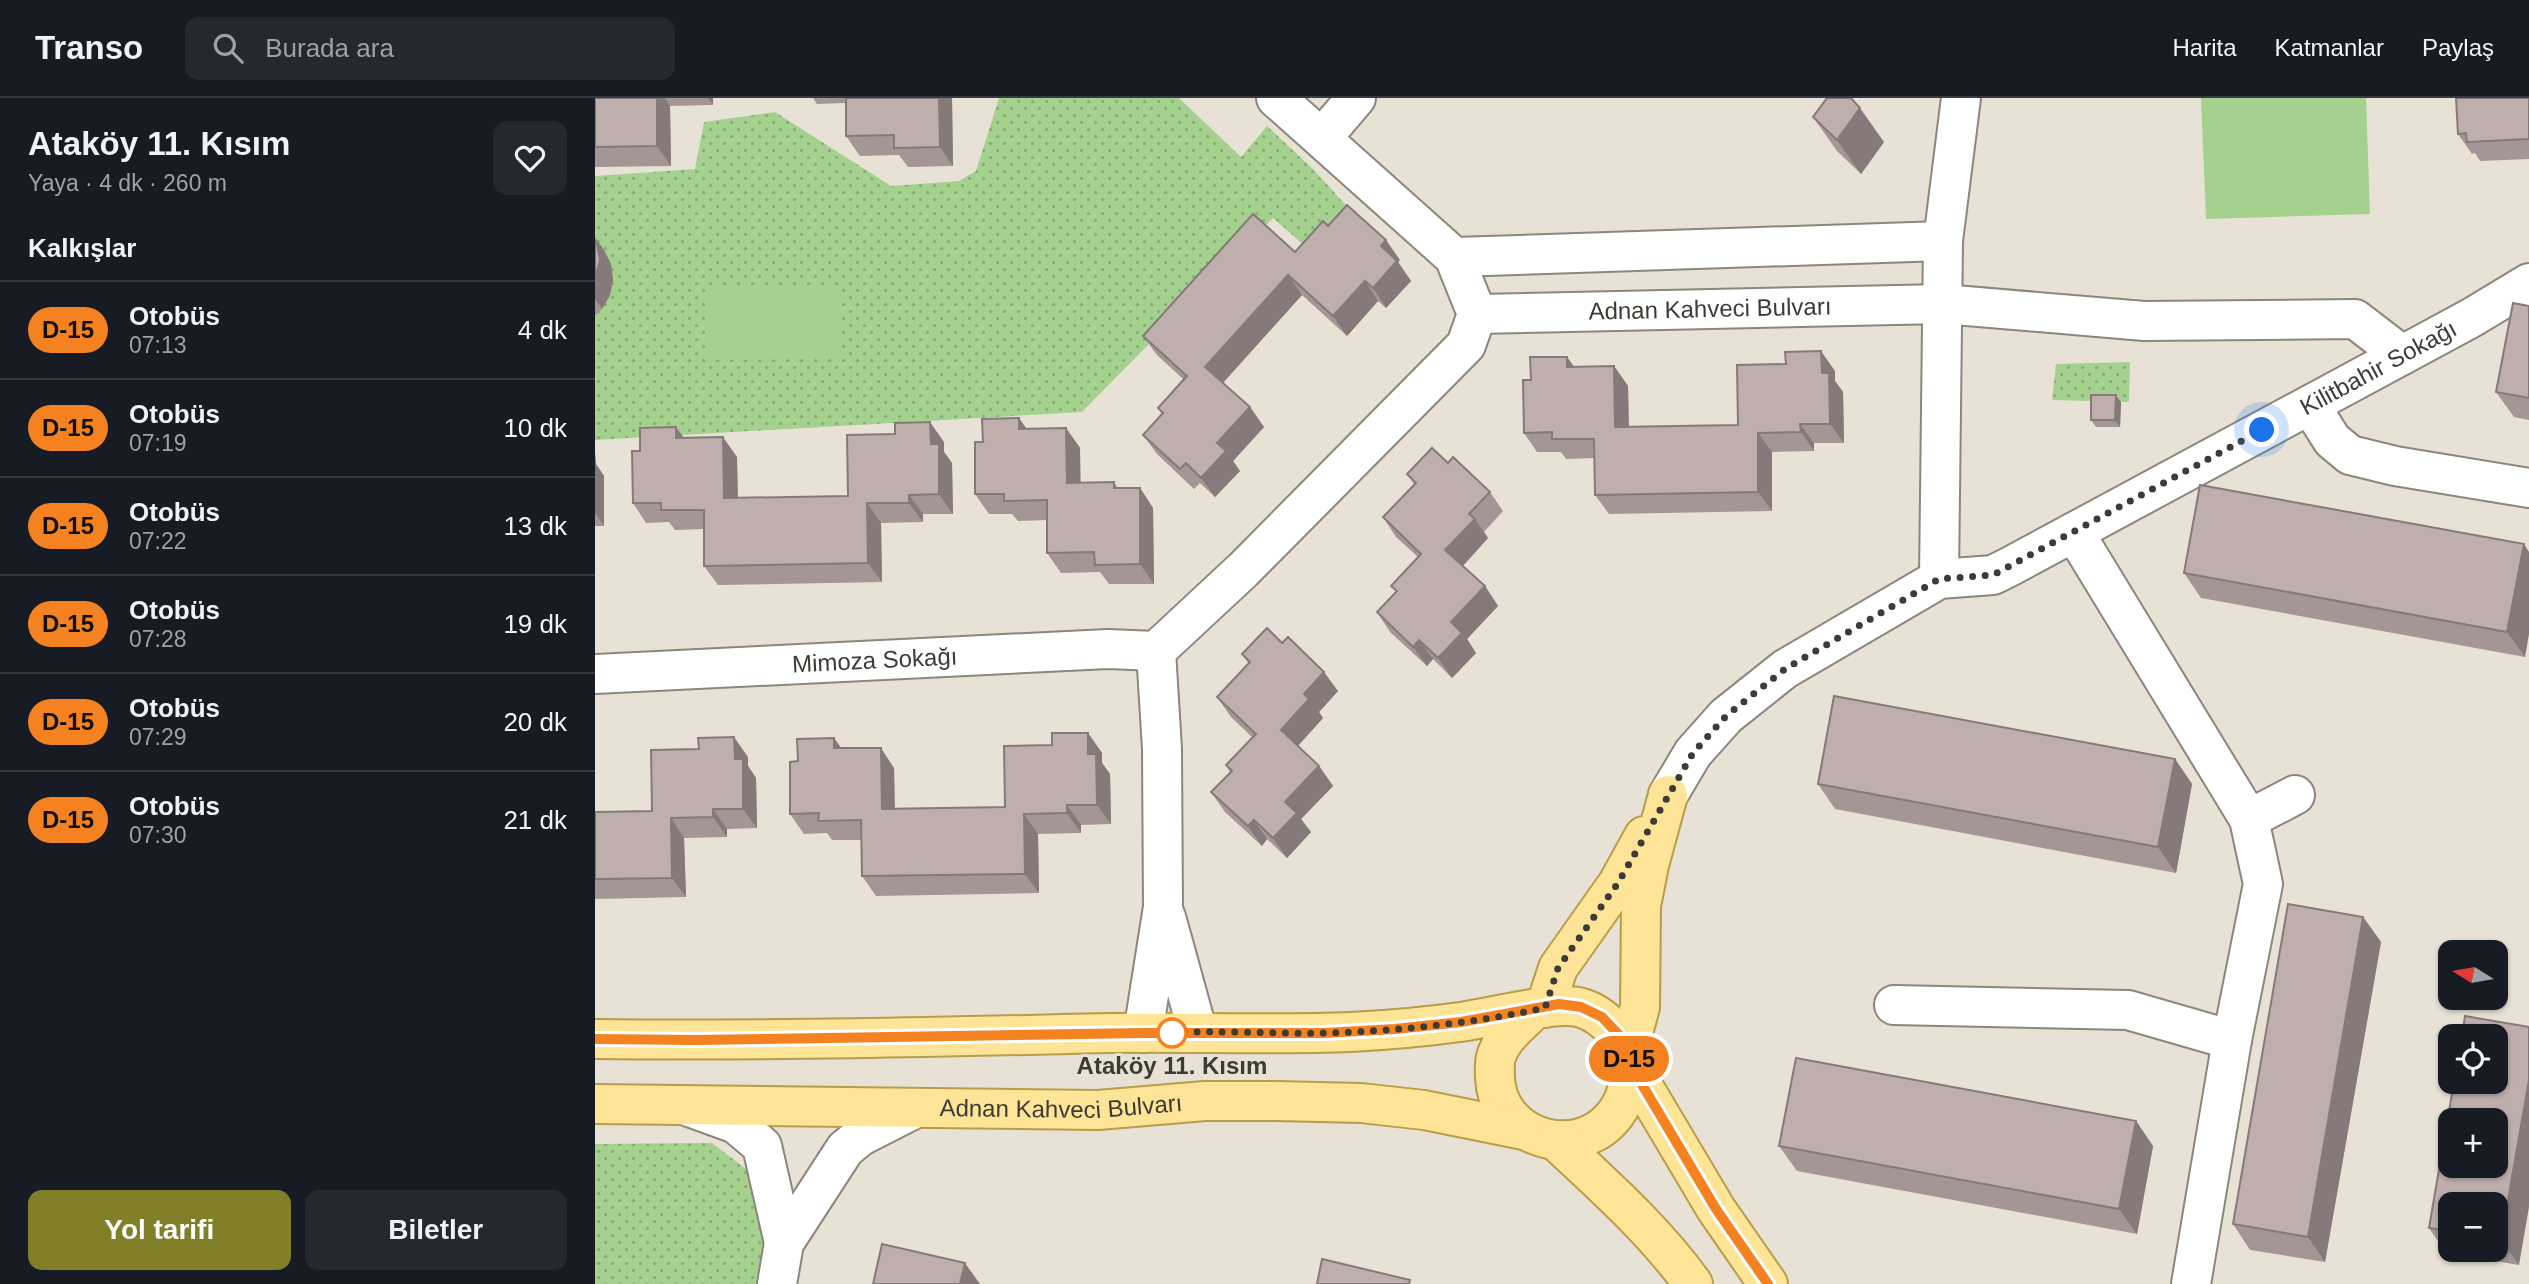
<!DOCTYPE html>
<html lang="tr">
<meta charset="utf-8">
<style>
body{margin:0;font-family:Helvetica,sans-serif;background:#242831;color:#f1f3f6;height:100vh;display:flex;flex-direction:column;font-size:26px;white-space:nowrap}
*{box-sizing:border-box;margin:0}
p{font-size:23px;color:#9ea1a6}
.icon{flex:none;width:38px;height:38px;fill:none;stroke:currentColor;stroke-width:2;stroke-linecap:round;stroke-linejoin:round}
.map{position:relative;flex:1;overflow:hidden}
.drawer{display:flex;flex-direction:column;background:#171b24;width:595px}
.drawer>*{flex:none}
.badge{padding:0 14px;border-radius:23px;font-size:24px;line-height:46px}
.needle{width:46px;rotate:281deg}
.controls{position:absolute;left:1843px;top:842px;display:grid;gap:14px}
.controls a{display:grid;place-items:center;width:70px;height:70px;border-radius:14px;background:#171b24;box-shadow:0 2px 5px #0004;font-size:35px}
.you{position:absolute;width:35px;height:35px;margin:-18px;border:5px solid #fff;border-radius:50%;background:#1a73e8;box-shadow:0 0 0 10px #1a73e833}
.map>.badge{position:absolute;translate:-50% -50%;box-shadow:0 0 0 4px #fff}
h2{padding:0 28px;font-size:26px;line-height:63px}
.round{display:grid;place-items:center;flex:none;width:74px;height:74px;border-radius:14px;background:#242831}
.overview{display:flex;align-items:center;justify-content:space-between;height:119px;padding:0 28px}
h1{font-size:33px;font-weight:800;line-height:52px}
.primary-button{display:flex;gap:14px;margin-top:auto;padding:14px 28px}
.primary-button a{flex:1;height:80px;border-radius:14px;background:#817f27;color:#fff;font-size:28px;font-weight:800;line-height:80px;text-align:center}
.primary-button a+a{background:#242831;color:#f1f3f6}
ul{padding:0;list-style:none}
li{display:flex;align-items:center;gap:21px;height:98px;padding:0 28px;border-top:2px solid #363941}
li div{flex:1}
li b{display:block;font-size:26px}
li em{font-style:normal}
li .badge{min-width:77px;font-weight:700;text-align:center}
header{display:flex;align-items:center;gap:42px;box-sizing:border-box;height:98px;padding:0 35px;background:#171b24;border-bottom:2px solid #363941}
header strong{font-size:33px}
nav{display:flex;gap:38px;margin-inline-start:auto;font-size:24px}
.search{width:490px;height:63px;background:#242831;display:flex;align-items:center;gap:18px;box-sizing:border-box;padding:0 24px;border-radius:14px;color:#9ea1a6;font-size:26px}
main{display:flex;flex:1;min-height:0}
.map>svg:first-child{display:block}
.park{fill:url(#park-dots)}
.garden{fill:#a5d18f}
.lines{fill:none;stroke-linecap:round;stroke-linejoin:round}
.minor-casing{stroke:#8c867b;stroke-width:42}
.major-casing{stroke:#b99d48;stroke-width:42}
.minor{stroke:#fff;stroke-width:38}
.major{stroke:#fde497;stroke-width:38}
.wall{fill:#a39695;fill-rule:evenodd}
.shaded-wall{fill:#857a79}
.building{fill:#beafad;stroke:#857a79;stroke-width:2;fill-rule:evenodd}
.line-casing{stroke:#fff;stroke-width:16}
.line{stroke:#f58220;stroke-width:10}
.walk{stroke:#3d3b36;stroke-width:7;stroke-dasharray:0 12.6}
.stop-dot{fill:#fff;stroke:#f58220;stroke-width:3.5}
.labels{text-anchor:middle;stroke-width:6;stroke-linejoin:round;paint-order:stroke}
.street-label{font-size:24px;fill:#3d3b36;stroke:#e8e2d6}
.stop-label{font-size:24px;font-weight:bold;fill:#3d3b36;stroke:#e8e2d6}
</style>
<header>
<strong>Transo</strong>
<div class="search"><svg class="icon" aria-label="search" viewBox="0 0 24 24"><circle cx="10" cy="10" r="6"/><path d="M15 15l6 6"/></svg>Burada ara</div>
<nav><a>Harita</a><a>Katmanlar</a><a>Paylaş</a></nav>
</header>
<main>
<section class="drawer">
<div class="overview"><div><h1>Ataköy 11. Kısım</h1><p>Yaya · 4 dk · 260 m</p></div><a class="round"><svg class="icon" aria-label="heart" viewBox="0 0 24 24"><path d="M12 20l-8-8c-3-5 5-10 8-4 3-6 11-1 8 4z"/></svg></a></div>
<h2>Kalkışlar</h2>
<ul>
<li><span class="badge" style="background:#f58220;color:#111">D-15</span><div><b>Otobüs</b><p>07:13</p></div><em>4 dk</em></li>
<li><span class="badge" style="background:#f58220;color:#111">D-15</span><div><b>Otobüs</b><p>07:19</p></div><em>10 dk</em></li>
<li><span class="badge" style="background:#f58220;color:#111">D-15</span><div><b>Otobüs</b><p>07:22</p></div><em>13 dk</em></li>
<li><span class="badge" style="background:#f58220;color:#111">D-15</span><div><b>Otobüs</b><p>07:28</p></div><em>19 dk</em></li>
<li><span class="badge" style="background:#f58220;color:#111">D-15</span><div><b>Otobüs</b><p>07:29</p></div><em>20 dk</em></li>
<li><span class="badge" style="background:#f58220;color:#111">D-15</span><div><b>Otobüs</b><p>07:30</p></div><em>21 dk</em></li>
</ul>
<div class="primary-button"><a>Yol tarifi</a><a>Biletler</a></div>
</section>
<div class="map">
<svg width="1934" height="1186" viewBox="0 0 1934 1186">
<defs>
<pattern id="park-dots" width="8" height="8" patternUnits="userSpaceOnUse" patternTransform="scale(1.75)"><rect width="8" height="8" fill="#a5d18f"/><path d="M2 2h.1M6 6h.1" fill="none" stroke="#88ab76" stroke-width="1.8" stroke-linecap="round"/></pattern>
</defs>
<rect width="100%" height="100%" fill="#e8e2d6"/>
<!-- park -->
<g class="park">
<path d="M 404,0 L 584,0 L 646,59 L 672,28 L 718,71 L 758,115 L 717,154 L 678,120 L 487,314 L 0,342 L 0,78 L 100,71 L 109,24 L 180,14 L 296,88 L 364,83 L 381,73 Z"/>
<path d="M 1535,264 L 1534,304 L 1457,302 L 1461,266 Z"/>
<path d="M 117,1045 L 151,1071 L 176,1145 L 167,1186 L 0,1186 L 0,1046 Z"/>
</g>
<!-- garden -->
<g class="garden">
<path d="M 1606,0 L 1771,0 L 1775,116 L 1611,121 Z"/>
<path d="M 243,190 L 243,261 L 112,262 L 112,191 Z"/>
</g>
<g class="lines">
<!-- minor casing -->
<g class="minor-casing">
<g id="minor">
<path d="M 727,40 L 761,0"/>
<path d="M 859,159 L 1348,143"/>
<path id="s1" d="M 882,216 L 1348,206 L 1549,223 L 1760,221 L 1807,257"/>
<path d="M 1715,307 L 1737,342 L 1755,357 L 1800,368 L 1934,390"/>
<path d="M 1479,434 L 1654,721 L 1668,786 L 1637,942 L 1596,1186"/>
<path d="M 1344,481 L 1348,143 L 1366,0"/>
<path d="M 561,553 L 648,472 L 871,247 L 882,216 L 859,159 L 681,0"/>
<path id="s2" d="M 0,576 L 513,551 L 561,553"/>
<path id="s3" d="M 1073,697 L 1098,655 L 1131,618 L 1190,571 L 1344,481 L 1398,477 L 1416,468 L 1876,220 L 1934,185"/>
<path d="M 1654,721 L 1700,697"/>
<path d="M 571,819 L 603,935"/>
<path d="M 1299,907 L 1533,912 L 1637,942"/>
<path d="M 548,935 L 568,809 L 567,651 L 561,553"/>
<path d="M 94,1009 L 141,1026 L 167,1048 L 189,1145"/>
<path d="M 182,1186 L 189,1145 L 250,1051 L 266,1038 L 317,1012"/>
</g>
</g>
<!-- major casing -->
<g class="major-casing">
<g id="major">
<path d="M 950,910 L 963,870 L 1023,785 L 1049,738"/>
<path d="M 0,941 C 172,943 344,939 515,935 C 596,934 676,937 756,934 C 793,932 829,929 865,924 C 895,920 962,902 987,910 C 1010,917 1037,946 1035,971 C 1035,977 1033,985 1032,991 C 1028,1009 1016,1025 1000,1034 C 958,1057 902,1030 900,980 C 900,973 899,966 901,959 C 907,939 924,927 939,912"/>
<path d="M 1032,957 L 1045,909 L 1046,808 L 1054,767 L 1073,697"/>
<path d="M 1036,968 L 1121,1111 L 1173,1186"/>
<path id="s4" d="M 0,1006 L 503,1012 L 610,1003 L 681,1003 L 766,1005 L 829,1012 L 928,1032"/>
<path d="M 961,1043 C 1009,1088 1059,1132 1098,1186"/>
</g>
</g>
<!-- minor -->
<use href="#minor" class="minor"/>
<!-- major -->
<use href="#major" class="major"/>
</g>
<!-- wall -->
<g class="wall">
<path d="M 0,0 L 118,0 L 118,7 L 75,8 L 76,68 L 0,69 Z"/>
<path d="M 218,0 L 357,0 L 358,68 L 313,69 L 304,57 L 265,58 L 251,38 L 251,5 L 222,6 Z"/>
<path d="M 1934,0 L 1934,61 L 1885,63 L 1880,55 L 1877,56 L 1863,36 Z"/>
<path d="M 1218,19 L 1289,44 L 1266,76 L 1242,53 Z"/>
<path d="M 733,128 L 805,162 L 803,164 L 816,183 L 791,210 L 783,203 L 752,238 L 707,197 L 628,285 L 655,309 L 669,329 L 638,363 L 645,373 L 620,399 L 605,385 L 599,391 L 562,356 L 548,337 L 567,316 L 563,310 L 588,281 L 562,257 L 548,238 L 700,154 Z"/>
<path d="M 0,140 L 9,152 L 16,166 L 18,182 L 15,197 L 7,211 L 0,218 Z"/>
<path d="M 1934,208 L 1934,322 L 1919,319 L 1901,294 Z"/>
<path d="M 1019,268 L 1033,288 L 1034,329 L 1143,327 L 1240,273 L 1240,283 L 1248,294 L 1249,345 L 1219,345 L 1219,353 L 1177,354 L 1177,413 L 1014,416 L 1000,397 L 1000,360 L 971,361 L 966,354 L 942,354 L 929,335 L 936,282 L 979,269 Z"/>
<path d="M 1526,304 L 1525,329 L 1501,329 L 1496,322 Z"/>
<path d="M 81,329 L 89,340 L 142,359 L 143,400 L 253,398 L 349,344 L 349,354 L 357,365 L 358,416 L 328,416 L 328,424 L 286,425 L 287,484 L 123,487 L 109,468 L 109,431 L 80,432 L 74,424 L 51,425 L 38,405 L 45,353 Z"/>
<path d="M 471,330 L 485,350 L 485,385 L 519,384 L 523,390 L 545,390 L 558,410 L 559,486 L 514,486 L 505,474 L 466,475 L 452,455 L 452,422 L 423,423 L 417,416 L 394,416 L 380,396 L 388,344 L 431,331 Z"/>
<path d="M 0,355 L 1,366 L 9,378 L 9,428 L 0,428 Z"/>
<path d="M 853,365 L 895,394 L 908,413 L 889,434 L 893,440 L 868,468 L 890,488 L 903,508 L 872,541 L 881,555 L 857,580 L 838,561 L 832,568 L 795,534 L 782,514 L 801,494 L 796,488 L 823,459 L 801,439 L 788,419 L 819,386 L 812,376 Z"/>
<path d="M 1929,446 L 1930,559 L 1606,500 L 1589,475 Z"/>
<path d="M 687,545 L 743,593 L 724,614 L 728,620 L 703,648 L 724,668 L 738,688 L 706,721 L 716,734 L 692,760 L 672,741 L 667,748 L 630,714 L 616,694 L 635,674 L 631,667 L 657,639 L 636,619 L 622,599 L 654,566 L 647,556 Z"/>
<path d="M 493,635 L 507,655 L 507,665 L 515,676 L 516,726 L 486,727 L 486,735 L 443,736 L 444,795 L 281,798 L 267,778 L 266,742 L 237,742 L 232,735 L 209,736 L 195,716 L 203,663 L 239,640 L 246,650 L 299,670 L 300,710 L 410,709 L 457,647 Z"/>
<path d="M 153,659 L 153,668 L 161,680 L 162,730 L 132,731 L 132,739 L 89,740 L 91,799 L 0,801 L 0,714 L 57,713 Z"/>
<path d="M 1580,661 L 1597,686 L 1581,775 L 1240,711 L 1223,686 Z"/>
<path d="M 1768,819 L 1786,844 L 1730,1164 L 1655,1152 L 1638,1126 Z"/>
<path d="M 1870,918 L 1924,1167 L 1851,1155 L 1834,1130 ZM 1855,1106 L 1900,1106 L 1900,1152 L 1855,1152 Z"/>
<path d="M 1541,1023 L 1558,1048 L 1542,1136 L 1202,1073 L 1184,1048 Z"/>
</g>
<!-- shaded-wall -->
<g class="shaded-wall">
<path d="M 62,0 L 70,0 L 75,8 L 76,68 L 62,48 Z"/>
<path d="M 113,0 L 118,0 L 118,7 Z"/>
<path d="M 344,0 L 357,0 L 358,68 L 345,49 Z"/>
<path d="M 1265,10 L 1289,44 L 1266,76 L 1242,42 Z"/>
<path d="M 0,140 L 9,152 L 16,166 L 18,182 L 15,197 L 7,211 L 0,201 Z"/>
<path d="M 791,142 L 805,162 L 803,164 L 816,183 L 791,210 L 778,190 L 786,148 Z"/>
<path d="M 693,177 L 707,197 L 624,289 L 610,269 Z"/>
<path d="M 770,183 L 783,203 L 752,238 L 738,218 Z"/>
<path d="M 1226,253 L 1240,273 L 1240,283 L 1248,294 L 1249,345 L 1235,326 L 1227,275 Z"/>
<path d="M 972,259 L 986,278 L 972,269 Z"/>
<path d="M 1019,268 L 1033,288 L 1034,349 L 1020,329 Z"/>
<path d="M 1521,297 L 1526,304 L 1525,329 L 1520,322 Z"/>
<path d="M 655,309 L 669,329 L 638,363 L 645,373 L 620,399 L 606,380 L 622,345 Z"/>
<path d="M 424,320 L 438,340 L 424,331 Z"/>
<path d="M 335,324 L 349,344 L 349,354 L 357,365 L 358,416 L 344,396 L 336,346 Z"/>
<path d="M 1205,326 L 1219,345 L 1219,353 L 1206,334 Z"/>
<path d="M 81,329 L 95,349 L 81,340 Z"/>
<path d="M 471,330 L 485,350 L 486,405 L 472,385 Z"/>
<path d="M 1163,335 L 1177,354 L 1177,413 L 1163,394 Z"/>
<path d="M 128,339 L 142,359 L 143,420 L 129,400 Z"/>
<path d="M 0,355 L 1,366 L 9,378 L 9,428 L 0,415 Z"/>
<path d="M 545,390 L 558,410 L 559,486 L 545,466 Z"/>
<path d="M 314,397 L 328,416 L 328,424 L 314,405 Z"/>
<path d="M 272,405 L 286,425 L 287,484 L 273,465 Z"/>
<path d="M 880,421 L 893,440 L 864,472 L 850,452 Z"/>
<path d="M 1929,446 L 1934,454 L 1934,536 L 1930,559 L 1912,534 Z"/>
<path d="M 890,488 L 903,508 L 872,541 L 881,555 L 857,580 L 843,560 L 856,524 Z"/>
<path d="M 824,542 L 838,561 L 832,568 L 818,549 Z"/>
<path d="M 729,574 L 743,593 L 724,614 L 728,620 L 699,652 L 686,632 L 709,596 Z"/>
<path d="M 493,635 L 507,655 L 507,665 L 515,676 L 516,726 L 502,707 L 493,656 Z"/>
<path d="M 139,639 L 153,659 L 153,668 L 161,680 L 162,730 L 148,711 L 140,661 Z"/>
<path d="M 239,640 L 253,660 L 239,650 Z"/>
<path d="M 286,650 L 299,670 L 300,730 L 287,711 Z"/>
<path d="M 1580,661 L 1597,686 L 1581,775 L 1563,749 Z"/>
<path d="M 724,668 L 738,688 L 706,721 L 716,734 L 692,760 L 678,740 L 690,704 Z"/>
<path d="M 472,707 L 486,727 L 486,735 L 472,715 Z"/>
<path d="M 118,711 L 132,731 L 132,739 L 118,719 Z"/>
<path d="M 429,716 L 443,736 L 444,795 L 430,776 Z"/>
<path d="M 76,720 L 89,740 L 91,799 L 77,780 Z"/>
<path d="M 659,722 L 672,741 L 667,748 L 653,728 Z"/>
<path d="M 1768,819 L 1786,844 L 1730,1164 L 1713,1139 Z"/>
<path d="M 1934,982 L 1934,1109 L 1924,1167 L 1906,1142 Z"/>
<path d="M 1541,1023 L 1558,1048 L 1542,1136 L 1524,1111 Z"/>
<path d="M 370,1165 L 385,1186 L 365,1186 Z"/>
</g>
<!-- building -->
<g class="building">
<path d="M 0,0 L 62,0 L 62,48 L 0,49 Z"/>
<path d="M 251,0 L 344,0 L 345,49 L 299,50 L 299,37 L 251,38 Z"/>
<path d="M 1232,0 L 1256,0 L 1265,10 L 1242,42 L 1218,19 Z"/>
<path d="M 1861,0 L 1934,0 L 1934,41 L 1872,44 L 1871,35 L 1863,36 Z"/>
<path d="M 752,107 L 791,142 L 786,148 L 802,163 L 778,190 L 770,183 L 738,218 L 693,177 L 610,269 L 655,309 L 622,345 L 631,353 L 606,380 L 591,365 L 585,371 L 548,337 L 568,315 L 563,310 L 592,278 L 548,238 L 658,116 L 700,154 L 728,123 L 733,128 Z"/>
<path d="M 0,142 L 2,146 L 5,162 L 0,180 Z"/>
<path d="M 1918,205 L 1934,208 L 1934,300 L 1901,294 Z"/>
<path d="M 1226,253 L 1227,275 L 1234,275 L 1235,326 L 1205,326 L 1206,334 L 1163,335 L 1163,394 L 1000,397 L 999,341 L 957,341 L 957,334 L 929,335 L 928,282 L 936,282 L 935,259 L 972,259 L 972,269 L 1019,268 L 1020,329 L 1143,327 L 1142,267 L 1191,266 L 1190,254 Z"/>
<path d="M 1496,297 L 1521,297 L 1520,322 L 1496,322 Z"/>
<path d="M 424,320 L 424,331 L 471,330 L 472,385 L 519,384 L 519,390 L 545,390 L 545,466 L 500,467 L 499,454 L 452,455 L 452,402 L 409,403 L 409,396 L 380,396 L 380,344 L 388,344 L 387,321 Z"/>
<path d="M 335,324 L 336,346 L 344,346 L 344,396 L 314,397 L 314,405 L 272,405 L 273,465 L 109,468 L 109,412 L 66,412 L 66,405 L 38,405 L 37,353 L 45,353 L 45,330 L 81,329 L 81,340 L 128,339 L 129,400 L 253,398 L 252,337 L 300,336 L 300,325 Z"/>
<path d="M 837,350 L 853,365 L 858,359 L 895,394 L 874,416 L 880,421 L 850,452 L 890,488 L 856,524 L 867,535 L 843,560 L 824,542 L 818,549 L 782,514 L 802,493 L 796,488 L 826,456 L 788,419 L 821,385 L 812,376 Z"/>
<path d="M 1605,387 L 1929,446 L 1912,534 L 1589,475 Z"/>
<path d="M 672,530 L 687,545 L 693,539 L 729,574 L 709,596 L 714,601 L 686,632 L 724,668 L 690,704 L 702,715 L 678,740 L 659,722 L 653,728 L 616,694 L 637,673 L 631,667 L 661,636 L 622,599 L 655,564 L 647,556 Z"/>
<path d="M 1239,598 L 1580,661 L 1563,749 L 1223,686 Z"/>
<path d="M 457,635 L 493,635 L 493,656 L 501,656 L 502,707 L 472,707 L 472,715 L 429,716 L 430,776 L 267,778 L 266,722 L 223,723 L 224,715 L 195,716 L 195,664 L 203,663 L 202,641 L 239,640 L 239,650 L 286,650 L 287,711 L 410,709 L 409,648 L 457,647 Z"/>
<path d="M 139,639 L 140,661 L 148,661 L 148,711 L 118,711 L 118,719 L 76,720 L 77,780 L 0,781 L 0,714 L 57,713 L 56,652 L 104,651 L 103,640 Z"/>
<path d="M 1693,806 L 1768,819 L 1713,1139 L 1638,1126 Z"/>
<path d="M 1870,918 L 1934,929 L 1934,982 L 1906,1142 L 1900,1141 L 1900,1106 L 1855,1106 L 1855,1133 L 1834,1130 L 1859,984 L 1900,984 L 1900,938 L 1867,938 ZM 1855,1022 L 1900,1022 L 1900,1068 L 1855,1068 Z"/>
<path d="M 1201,960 L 1541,1023 L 1524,1111 L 1184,1048 Z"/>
<path d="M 287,1146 L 370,1165 L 365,1186 L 278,1186 Z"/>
<path d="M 727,1161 L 815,1182 L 814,1186 L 722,1186 Z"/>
</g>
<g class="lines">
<!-- line casing -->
<g class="line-casing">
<path id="line" d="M 0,941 L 101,942 L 548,935 L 730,935 L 800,931 L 866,924 L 964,906 L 986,909 L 1007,919 L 1023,936 L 1036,968 L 1121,1111 L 1173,1186"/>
</g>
<!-- line -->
<use href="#line" class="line"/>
<!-- walk -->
<path class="walk" d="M 577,935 C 621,932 681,936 730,935 C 804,933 878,925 950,910 L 963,870 L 1023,785 L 1098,655 L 1131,618 L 1190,571 L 1344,481 L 1398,477 L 1667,332"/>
</g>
<!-- markers -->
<circle class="stop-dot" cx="577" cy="935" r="14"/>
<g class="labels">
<!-- street labels -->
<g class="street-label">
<text dy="8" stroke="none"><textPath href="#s1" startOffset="233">Adnan Kahveci Bulvarı</textPath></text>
<text dy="8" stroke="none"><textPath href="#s3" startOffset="844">Kilitbahir Sokağı</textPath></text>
<text dy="8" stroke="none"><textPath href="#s2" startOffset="280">Mimoza Sokağı</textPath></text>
<text dy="8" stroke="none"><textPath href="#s4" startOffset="466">Adnan Kahveci Bulvarı</textPath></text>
</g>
<!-- stop labels -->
<g class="stop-label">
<text x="577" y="976">Ataköy 11. Kısım</text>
</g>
</g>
</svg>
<div class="controls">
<a><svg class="needle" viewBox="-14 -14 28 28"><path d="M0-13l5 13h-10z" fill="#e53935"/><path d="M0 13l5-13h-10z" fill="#9ea1a6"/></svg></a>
<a><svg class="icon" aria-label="locate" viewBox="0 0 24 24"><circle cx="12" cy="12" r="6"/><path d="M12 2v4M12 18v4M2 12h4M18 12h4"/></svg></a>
<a>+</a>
<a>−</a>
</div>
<div class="you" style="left:1667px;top:332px"></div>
<b class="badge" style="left:1034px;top:961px;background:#f58220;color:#111">D-15</b>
</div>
</main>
